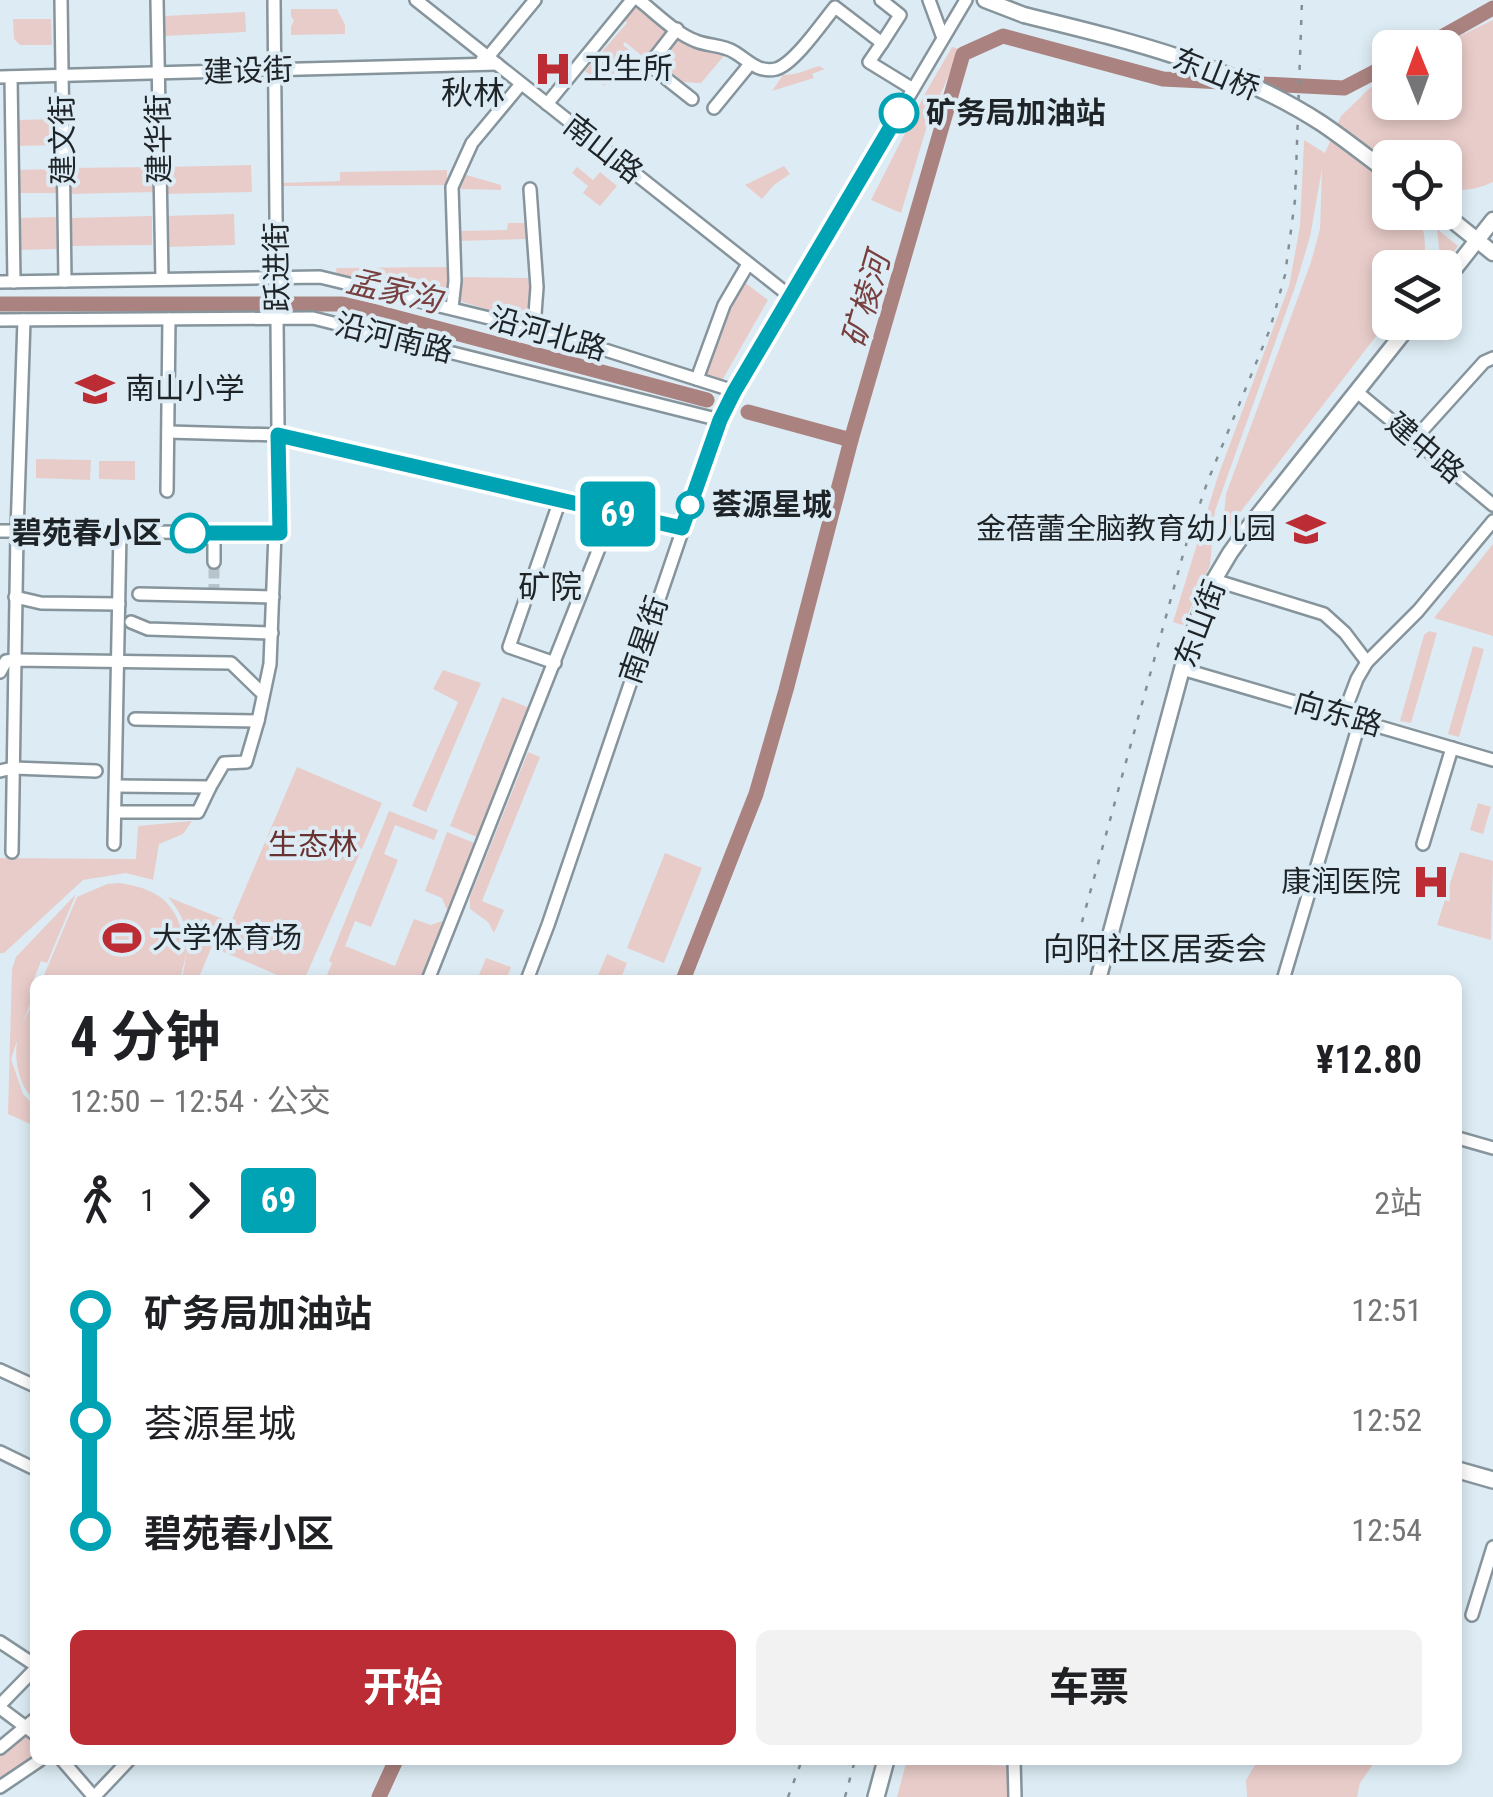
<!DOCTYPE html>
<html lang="zh">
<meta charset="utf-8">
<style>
body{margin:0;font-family:"Roboto Condensed","Noto Sans SC",sans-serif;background:#f2f2f2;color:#202124;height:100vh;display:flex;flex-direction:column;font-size:38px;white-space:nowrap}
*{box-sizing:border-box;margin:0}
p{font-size:32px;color:#757577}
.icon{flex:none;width:55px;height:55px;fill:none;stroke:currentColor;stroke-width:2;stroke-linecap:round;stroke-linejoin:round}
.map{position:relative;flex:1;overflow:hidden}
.side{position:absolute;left:30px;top:975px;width:1432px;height:790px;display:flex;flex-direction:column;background:#fff;border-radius:15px;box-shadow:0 5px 15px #0003}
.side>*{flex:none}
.badge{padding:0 20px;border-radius:8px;font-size:35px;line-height:65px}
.needle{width:65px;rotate:359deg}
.fabs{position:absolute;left:1372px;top:30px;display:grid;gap:20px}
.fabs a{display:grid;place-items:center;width:90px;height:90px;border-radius:15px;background:#fff;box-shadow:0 5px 15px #0003;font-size:50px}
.map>.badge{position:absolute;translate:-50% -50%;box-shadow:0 0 0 5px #fff}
.legs{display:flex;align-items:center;gap:15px;height:110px;padding:0 40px;font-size:32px}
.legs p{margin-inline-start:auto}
.headline{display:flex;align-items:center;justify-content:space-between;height:170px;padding:0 40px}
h1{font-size:55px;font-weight:700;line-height:75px}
.button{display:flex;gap:20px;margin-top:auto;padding:20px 40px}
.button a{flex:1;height:115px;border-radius:15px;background:#bc2c35;color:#fff;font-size:40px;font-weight:700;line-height:115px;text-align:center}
.button a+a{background:#f2f2f2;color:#202124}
ul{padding:0 40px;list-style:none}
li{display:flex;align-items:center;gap:35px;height:110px;font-size:38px}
li i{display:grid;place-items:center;width:15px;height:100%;margin:0 12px;background:currentColor}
li i::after{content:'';width:25px;height:25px;margin:-12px;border:8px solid;border-radius:50%;background:#fff}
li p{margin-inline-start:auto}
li:first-child i{background:linear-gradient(#0000 50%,currentColor 0)}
li:last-child i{background:linear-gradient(currentColor 50%,#0000 0)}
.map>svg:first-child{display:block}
.green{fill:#e8ccc9}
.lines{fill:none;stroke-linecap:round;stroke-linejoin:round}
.river{stroke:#aa8380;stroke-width:15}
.minor-tunnel{stroke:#b7c4cb;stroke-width:11;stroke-dasharray:11 5.5;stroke-linecap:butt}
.minor-casing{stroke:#86949c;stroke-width:16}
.major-casing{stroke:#86949c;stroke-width:19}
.highway-casing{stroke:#86949c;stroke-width:20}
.minor{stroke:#fff;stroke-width:11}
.major{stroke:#fff;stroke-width:14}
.highway{stroke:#fff;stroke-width:15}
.rail{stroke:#848f95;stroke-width:2.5;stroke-dasharray:5 10;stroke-linecap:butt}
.major-bridge-casing{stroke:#86949c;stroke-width:19;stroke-linecap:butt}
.major-bridge{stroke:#fff;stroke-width:14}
.line-1-casing{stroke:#fff;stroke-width:22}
.line-1{stroke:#00a3b4;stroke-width:15}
.stop-1-dot{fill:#fff;stroke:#00a3b4;stroke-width:5}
.labels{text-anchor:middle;stroke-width:8;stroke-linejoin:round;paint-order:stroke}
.poi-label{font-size:30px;fill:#1e2427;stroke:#ddecf4;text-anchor:start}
.street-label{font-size:30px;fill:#1e2427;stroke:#ddecf4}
.stop-label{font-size:30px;font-weight:bold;fill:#1e2427;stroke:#ddecf4;text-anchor:start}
.park-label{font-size:30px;fill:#683230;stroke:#ddecf4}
.neighbourhood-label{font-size:32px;fill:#1e2427;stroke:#ddecf4}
.water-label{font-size:32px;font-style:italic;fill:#773f3d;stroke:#ddecf4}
</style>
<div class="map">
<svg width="1493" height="1797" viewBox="0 0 1493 1797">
<rect width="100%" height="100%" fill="#ddecf4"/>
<!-- green -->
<g class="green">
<path d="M 633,8 L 645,8 L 670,27 L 668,34 L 647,60 L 625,42 L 623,45 L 632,52 L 604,86 L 585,71 L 627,23 L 624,19 Z"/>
<path d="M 291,9 L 337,9 L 345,25 L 345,34 L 291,35 L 291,26 L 294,21 L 291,16 Z"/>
<path d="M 245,12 L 246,32 L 164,36 L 164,16 Z"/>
<path d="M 13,19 L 51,19 L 52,45 L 20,45 L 14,39 Z"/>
<path d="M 1493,20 L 1493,182 C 1478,189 1462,192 1445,189 L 1445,158 L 1390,158 L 1390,212 L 1416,213 C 1426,227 1426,249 1424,267 L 1390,268 L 1390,318 L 1222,536 L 1226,494 L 1311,262 L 1320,229 L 1322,169 L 1310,237 L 1295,287 L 1215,511 L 1210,565 L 1183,625 L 1173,622 L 1218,476 L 1289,286 L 1300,226 L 1304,140 L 1325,153 L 1341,116 L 1370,88 L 1390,74 L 1390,102 L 1445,102 L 1445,48 L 1437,47 Z"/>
<path d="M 674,38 L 702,50 L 728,51 L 701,83 L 683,82 L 660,62 L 661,56 Z"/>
<path d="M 952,47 L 960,49 L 927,126 L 901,213 L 871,200 L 926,92 Z"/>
<path d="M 819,66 L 825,69 L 812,74 L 814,78 L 772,91 L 783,75 C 797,75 806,70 819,66 Z"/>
<path d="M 56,119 L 56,145 L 16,146 L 16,120 Z"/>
<path d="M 251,165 L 252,192 L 163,194 L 163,167 Z"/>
<path d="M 784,166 L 790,174 L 774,185 L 762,199 L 745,185 Z"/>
<path d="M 154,167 L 155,192 L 69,194 L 69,168 Z"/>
<path d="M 577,167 L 593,180 L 600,172 L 617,186 L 600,206 L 583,193 L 588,186 L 572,173 Z"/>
<path d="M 57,169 L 58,193 L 17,193 L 16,170 Z"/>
<path d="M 447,170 L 447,185 L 281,186 L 280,183 L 340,181 L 340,172 Z"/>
<path d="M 463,174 L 501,185 L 501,190 L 459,189 L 459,182 Z"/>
<path d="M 234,214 L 235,245 L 166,247 L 165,216 Z"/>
<path d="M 152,216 L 152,245 L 72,246 L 71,218 Z"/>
<path d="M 56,217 L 57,249 L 18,250 L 18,218 Z"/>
<path d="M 508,223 L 526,223 L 526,239 L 459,241 L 459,231 L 507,230 Z"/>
<path d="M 1437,229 L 1458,246 L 1442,267 L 1441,267 Z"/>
<path d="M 449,267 L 447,299 L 337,276 L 336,268 Z"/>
<path d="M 459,277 L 528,278 L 532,301 L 525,320 L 459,301 Z"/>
<path d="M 740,279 L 768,300 L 720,384 L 699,377 Z"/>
<path d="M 36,459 L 91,460 L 90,480 L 36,478 Z"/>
<path d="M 99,461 L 135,461 L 135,480 L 99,479 Z"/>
<path d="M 1493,544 L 1493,636 L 1434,618 Z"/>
<path d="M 1429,631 L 1437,633 L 1411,723 L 1400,721 L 1424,635 Z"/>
<path d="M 1473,646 L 1484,649 L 1459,737 L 1448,734 Z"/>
<path d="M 443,670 L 481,683 L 426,812 L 412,806 L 458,702 L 433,689 Z"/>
<path d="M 502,697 L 535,710 L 482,839 L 450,826 Z"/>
<path d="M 528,752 L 540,757 L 482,901 L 504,910 L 494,933 L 488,922 L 470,909 L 470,897 Z"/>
<path d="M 297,767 L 382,803 L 304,980 L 289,980 L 219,950 Z"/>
<path d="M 1478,803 L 1491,807 L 1483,834 L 1470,830 Z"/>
<path d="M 389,811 L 438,830 L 434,840 L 395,825 L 384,854 L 398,860 L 371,927 L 355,921 L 345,946 L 395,966 L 414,919 L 431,925 L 442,921 L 447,923 L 424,980 L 325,980 L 332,963 L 329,961 Z"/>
<path d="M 192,821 L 183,834 L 159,844 L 153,880 L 126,873 L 83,880 L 4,953 L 0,953 L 0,858 L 136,859 L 138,826 Z"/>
<path d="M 447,832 L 479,845 L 452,912 L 447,910 L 442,898 L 425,891 Z"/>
<path d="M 1460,852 L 1493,861 L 1491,940 L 1437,925 Z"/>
<path d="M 665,853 L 702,868 L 664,963 L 627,948 Z"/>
<path d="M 120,883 C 165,890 178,907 187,950 C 190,929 181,913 168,897 L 223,919 L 198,980 L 182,980 L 187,951 L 180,980 L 42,980 L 77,897 L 107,884 Z"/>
<path d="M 76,894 L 47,963 L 41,961 L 29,992 L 34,994 L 22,1025 L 35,998 L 35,1101 C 19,1086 14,1062 17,1041 L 11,1059 L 23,1094 L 35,1107 L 35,1126 L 8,1114 L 12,969 L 16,957 Z"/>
<path d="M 607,954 L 627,963 L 620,980 L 596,980 Z"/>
<path d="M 486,958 L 511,967 L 506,980 L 477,980 Z"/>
<path d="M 35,1727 L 35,1756 L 0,1778 L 0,1755 L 23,1739 Z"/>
<path d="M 907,1760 L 1008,1766 L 1010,1797 L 897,1797 Z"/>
<path d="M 1258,1760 L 1376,1760 L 1360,1783 L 1357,1797 L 1247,1797 L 1246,1780 Z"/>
</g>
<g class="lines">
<!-- river -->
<g class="river">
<path d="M 1422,48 L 1493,8"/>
<path d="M 0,304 L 346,304 L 707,400"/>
<path d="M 748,412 L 851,440"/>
<path d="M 683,980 L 756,794 L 786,690 L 851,440 L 963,54 L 1003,36 L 1163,79 L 1344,88 L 1390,64"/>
<path d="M 379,1797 L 396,1760"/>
</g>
<!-- minor-tunnel -->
<path class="minor-tunnel" d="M 214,595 L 214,562"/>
<!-- minor casing -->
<g class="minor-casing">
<g id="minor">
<path d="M 61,0 L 65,281"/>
<path d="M 157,0 L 162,279"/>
<path d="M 416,0 L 791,297"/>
<path d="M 639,0 C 657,14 675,33 696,41 C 708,46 723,45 734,52 C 748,60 757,73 776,69 C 794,64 822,23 835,7 L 882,43 L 869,62 L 913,89"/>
<path d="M 881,0 L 900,15 L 882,43"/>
<path d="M 929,0 L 943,38"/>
<path d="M 677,29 L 649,65 L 692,99"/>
<path d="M 482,60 L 488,57 L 535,0"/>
<path d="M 0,77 L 497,64"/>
<path d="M 11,77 L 14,282"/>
<path d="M 547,104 L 632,0"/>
<path d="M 714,108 L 750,64"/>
<path d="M 530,189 L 537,287 L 534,328"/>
<path d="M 0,282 L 320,277 L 555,334 L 734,391"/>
<path d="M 452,308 L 455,281 L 452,187 L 472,143 L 521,84"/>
<path d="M 0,320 L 313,318 L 720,420"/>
<path d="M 697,379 L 724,305 L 748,264"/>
<path d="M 1357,392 L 1493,505"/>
<path d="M 168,432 L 278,435 L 682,529"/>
<path d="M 1420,444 L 1419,434 L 1484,362 L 1493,358"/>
<path d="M 167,491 L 169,319"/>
<path d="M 0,531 L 279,533 L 274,0"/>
<path d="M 214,562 L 214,533"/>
<path d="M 1214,580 L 1324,614 L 1345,633 L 1367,662"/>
<path d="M 139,594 L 273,597"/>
<path d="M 15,597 L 41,603 L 119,604"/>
<path d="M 131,622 L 148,629 L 272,633"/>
<path d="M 555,663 L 509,647 L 560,500"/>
<path d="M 1182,669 L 1493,760"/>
<path d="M 0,672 L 6,661 L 14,660 L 231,663 L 263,694"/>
<path d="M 1343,716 L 1357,679 L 1367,662 L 1418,611 L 1493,521"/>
<path d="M 135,719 L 258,721"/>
<path d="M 0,771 L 13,768 L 96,771"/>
<path d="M 116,786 L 210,787 L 224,763 L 246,762 L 258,721 L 270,664 L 275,533"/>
<path d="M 115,812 L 198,812 L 210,787"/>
<path d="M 114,844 L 120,532"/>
<path d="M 1423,844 L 1452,748"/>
<path d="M 12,852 L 17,532 L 24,320"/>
<path d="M 428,980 L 613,513"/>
<path d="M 527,980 L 548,925 L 720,420 L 734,391 L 966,0"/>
<path d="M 1283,980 L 1360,721"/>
<path d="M 1458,1138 L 1493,1148"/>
<path d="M 0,1370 L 35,1386"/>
<path d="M 0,1452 L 35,1469"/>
<path d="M 1472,1615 L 1493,1547"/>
<path d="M 0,1642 L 35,1665"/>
<path d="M 0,1705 L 35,1669"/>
<path d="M 0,1708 L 35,1734"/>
<path d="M 0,1748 L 35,1719"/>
<path d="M 62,1760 L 94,1797"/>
<path d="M 1014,1760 L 1015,1797"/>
<path d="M 0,1787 L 40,1760"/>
<path d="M 94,1797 L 129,1760"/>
</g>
</g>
<!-- major casing -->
<g class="major-casing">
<g id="major">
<path d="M 985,0 L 1024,15"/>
<path d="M 1442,212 L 1493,253"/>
<path d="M 1445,281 L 1493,220"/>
<path d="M 1098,980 L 1182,669 L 1198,619 L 1214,580 L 1230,553 L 1248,528 L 1412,322"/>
</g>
</g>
<!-- highway casing -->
<g class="highway-casing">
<g id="highway">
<path d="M 1458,1470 L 1493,1480"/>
<path d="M 876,1797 L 886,1760"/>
</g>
</g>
<!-- minor -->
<use href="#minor" class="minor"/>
<!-- major -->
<use href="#major" class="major"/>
<!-- highway -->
<use href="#highway" class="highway"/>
<!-- rail -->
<g class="rail">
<path d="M 1258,99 L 1260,69"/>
<path d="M 1066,980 L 1184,551 L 1207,483 L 1270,329 L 1285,275 L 1295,200 L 1302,0"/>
<path d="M 788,1797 L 802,1760"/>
<path d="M 845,1797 L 855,1760"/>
</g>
<!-- major-bridge casing -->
<g class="major-bridge-casing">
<path id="major-bridge" d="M 1024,15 C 1126,40 1232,65 1321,123 C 1345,139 1367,157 1390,174"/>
</g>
<!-- major-bridge -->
<use href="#major-bridge" class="major-bridge"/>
</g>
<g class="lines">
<!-- line-1 casing -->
<g class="line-1-casing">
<path id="line-1" d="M 190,533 L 280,533 L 278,435 L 682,528 L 720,420 L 734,392 L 899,113"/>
</g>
<!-- line-1 -->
<use href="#line-1" class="line-1"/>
</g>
<!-- icons -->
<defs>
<g id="hospital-bare" transform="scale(3)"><path d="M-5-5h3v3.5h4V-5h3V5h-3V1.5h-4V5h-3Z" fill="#bc2c35" stroke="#ddecf4" stroke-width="2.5" paint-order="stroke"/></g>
<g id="school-bare" transform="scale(3)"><path d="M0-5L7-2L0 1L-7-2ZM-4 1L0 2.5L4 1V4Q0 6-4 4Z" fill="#bc2c35" stroke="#ddecf4" stroke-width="2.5" paint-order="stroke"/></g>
<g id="stadium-bare" transform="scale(3)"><path d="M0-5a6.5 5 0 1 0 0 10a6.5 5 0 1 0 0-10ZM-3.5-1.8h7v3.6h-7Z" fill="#bc2c35" stroke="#ddecf4" stroke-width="2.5" paint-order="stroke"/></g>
</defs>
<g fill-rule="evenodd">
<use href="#hospital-bare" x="553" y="69"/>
<use href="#school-bare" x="95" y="389"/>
<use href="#school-bare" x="1306" y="529"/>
<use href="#hospital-bare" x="1431" y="882"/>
<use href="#stadium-bare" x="122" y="938"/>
</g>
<!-- markers -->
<g class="stop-1-dot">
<circle cx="899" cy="113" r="18"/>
<circle cx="690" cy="505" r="12"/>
<circle cx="190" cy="533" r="18"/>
</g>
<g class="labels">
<!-- poi labels -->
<g class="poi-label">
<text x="583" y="79">卫生所</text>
<text x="125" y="399">南山小学</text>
<text x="1276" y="539" text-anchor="end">金蓓蕾全脑教育幼儿园</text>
<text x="1401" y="892" text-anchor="end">康润医院</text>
<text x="152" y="948">大学体育场</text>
</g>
<!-- street labels -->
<g class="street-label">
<text transform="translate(248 71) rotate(-2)" y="10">建设街</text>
<text transform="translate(1216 74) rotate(22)" y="10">东山桥</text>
<text transform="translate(159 139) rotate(-91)" y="10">建华街</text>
<text transform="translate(63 140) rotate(-91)" y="10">建文街</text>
<text transform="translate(603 149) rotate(38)" y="10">南山路</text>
<text transform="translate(277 267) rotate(-91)" y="10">跃进街</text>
<text transform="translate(548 334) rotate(16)" y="10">沿河北路</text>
<text transform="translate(394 338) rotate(14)" y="10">沿河南路</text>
<text transform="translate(1425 448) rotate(40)" y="10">建中路</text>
<text transform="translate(1200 624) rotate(-69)" y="10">东山街</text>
<text transform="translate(644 640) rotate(-71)" y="10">南星街</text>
<text transform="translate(1338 714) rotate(16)" y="10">向东路</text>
</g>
<!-- stop labels -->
<g class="stop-label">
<text x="926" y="123">矿务局加油站</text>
<text x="712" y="515">荟源星城</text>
<text x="162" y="543" text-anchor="end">碧苑春小区</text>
</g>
<!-- park labels -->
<g class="park-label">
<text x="313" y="855">生态林</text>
</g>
<!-- neighbourhood labels -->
<g class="neighbourhood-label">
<text x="473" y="104">秋林</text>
<text x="550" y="598">矿院</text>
<text x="1155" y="960">向阳社区居委会</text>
</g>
<!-- water labels -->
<g class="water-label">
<text transform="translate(394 291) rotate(13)" y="11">孟家沟</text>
<text transform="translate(866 300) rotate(-74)" y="11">矿棱河</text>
</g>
</g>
</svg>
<div class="fabs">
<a><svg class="needle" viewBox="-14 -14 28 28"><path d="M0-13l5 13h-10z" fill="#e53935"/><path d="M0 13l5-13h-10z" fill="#757577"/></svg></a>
<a><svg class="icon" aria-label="locate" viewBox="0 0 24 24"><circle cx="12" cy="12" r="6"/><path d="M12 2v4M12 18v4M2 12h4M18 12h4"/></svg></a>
<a><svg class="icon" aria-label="layers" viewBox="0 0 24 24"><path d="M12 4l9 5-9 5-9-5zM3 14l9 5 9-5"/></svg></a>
</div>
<b class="badge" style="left:618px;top:514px;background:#00a3b4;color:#fff">69</b>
<section class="side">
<div class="headline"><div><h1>4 分钟</h1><p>12:50 – 12:54 · 公交</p></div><b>¥12.80</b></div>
<div class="legs"><svg class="icon" aria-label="walk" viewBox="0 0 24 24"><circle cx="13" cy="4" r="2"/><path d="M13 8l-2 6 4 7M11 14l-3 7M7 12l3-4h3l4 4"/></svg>1<svg class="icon" aria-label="forward" viewBox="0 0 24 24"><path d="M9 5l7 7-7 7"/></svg><b class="badge" style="background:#00a3b4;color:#fff">69</b><p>2站</p></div>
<ul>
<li><i style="color:#00a3b4"></i><b>矿务局加油站</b><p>12:51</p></li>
<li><i style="color:#00a3b4"></i><span>荟源星城</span><p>12:52</p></li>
<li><i style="color:#00a3b4"></i><b>碧苑春小区</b><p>12:54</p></li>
</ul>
<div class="button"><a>开始</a><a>车票</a></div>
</section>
</div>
